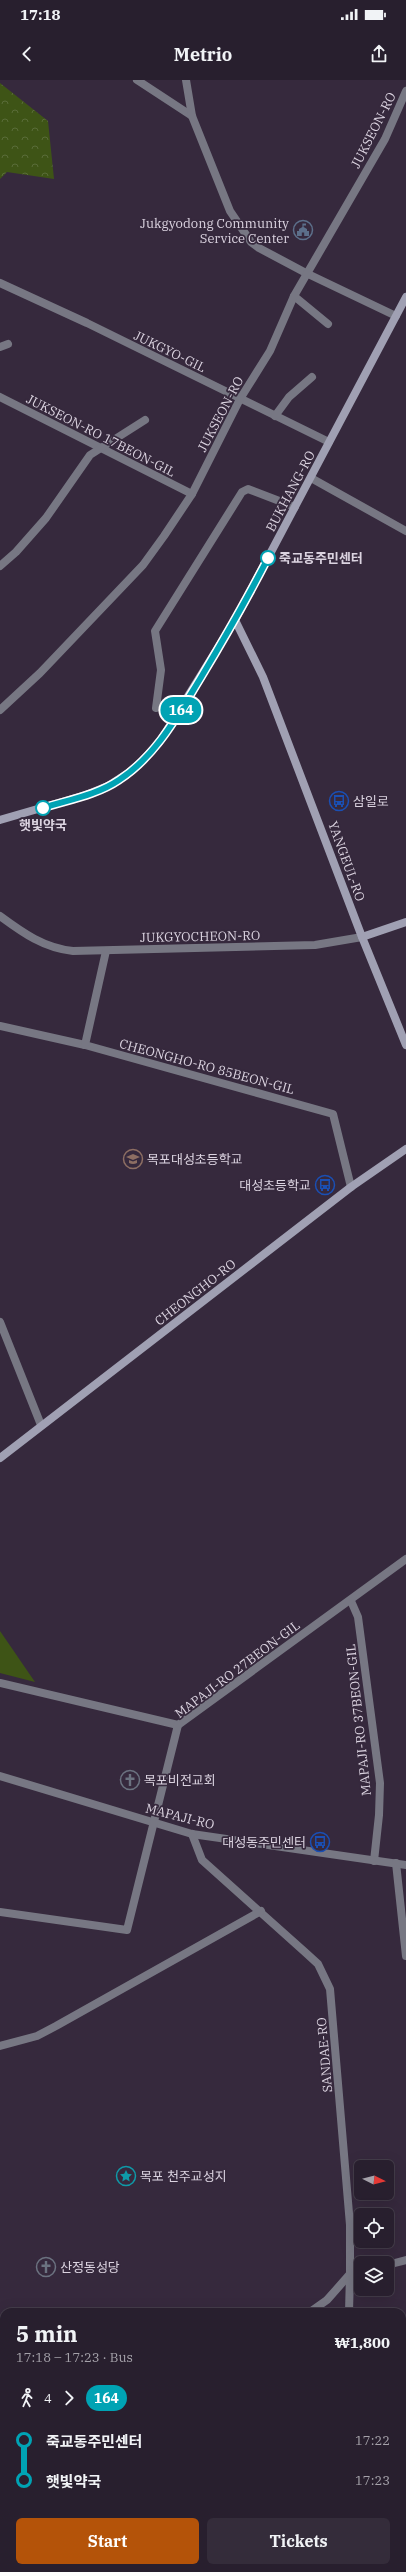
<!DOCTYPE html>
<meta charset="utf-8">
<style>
body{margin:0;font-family:"IBM Plex Serif","Noto Sans KR",serif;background:#342c3a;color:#f1f3f6;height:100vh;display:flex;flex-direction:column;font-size:15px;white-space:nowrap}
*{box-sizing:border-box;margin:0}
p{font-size:13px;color:#a5a2aa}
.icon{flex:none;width:22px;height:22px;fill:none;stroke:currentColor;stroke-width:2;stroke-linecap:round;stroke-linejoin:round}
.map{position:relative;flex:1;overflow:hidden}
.panel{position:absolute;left:0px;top:2228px;width:406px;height:264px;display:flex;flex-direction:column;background:#281f2e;border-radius:12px 12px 0 0;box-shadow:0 4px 16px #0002,0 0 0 1px #443d4a}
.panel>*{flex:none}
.badge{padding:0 8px;border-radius:13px;font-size:14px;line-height:26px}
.needle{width:26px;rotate:96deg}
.buttons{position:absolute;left:354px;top:2080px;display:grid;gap:8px}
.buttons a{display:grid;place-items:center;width:40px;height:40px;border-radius:6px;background:#281f2e;box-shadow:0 4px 16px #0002,0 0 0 1px #443d4a;font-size:20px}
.map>.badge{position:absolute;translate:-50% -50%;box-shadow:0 0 0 2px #fff}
.legs{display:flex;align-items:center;gap:6px;height:44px;padding:0 16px;font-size:13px}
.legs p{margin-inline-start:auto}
.head{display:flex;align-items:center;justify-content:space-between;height:68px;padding:0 16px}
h1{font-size:22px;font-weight:700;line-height:30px}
.action{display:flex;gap:8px;margin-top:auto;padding:8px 16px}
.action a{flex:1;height:46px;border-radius:6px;background:#b45309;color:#fff;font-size:16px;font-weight:700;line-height:46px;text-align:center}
.action a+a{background:#342c3a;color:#f1f3f6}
ul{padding:0 16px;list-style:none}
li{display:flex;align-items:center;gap:14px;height:40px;font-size:15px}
li i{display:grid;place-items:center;width:6px;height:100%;margin:0 5px;background:currentColor}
li i::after{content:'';width:10px;height:10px;margin:-5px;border:3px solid;border-radius:50%;background:#281f2e}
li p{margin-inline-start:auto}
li:first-child i{background:linear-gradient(#0000 50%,currentColor 0)}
li:last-child i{background:linear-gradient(currentColor 50%,#0000 0)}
.status{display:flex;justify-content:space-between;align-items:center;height:28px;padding:0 20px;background:#281f2e;direction:ltr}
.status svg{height:11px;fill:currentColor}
header{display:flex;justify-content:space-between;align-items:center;height:52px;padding:0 16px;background:#281f2e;font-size:18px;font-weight:700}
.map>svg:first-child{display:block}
.green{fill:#3e5416}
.forest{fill:url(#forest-crowns)}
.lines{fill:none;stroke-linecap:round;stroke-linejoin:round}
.street{stroke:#777783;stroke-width:8}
.secondary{stroke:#a0a0b3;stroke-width:8}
.line-1-casing{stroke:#fff;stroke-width:9}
.line-1{stroke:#00a3b4;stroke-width:6}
.stop-1-dot{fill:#fff;stroke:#00a3b4;stroke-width:2}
.labels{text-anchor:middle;stroke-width:3.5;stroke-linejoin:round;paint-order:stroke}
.street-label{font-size:13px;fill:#dbd3e0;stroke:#36293d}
.poi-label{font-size:13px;fill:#dbd3e0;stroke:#36293d;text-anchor:start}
.stop-label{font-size:13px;font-weight:bold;fill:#dbd3e0;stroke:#36293d;text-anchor:start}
</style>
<div class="status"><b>17:18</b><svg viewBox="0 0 49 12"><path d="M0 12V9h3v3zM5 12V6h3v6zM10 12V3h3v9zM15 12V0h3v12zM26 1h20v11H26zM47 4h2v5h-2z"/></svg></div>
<header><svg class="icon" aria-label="back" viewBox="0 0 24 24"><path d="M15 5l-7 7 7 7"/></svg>Metrio<svg class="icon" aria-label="share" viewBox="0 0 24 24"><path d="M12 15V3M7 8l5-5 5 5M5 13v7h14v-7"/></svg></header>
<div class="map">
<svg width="406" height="2492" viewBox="0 0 406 2492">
<defs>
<pattern id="forest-crowns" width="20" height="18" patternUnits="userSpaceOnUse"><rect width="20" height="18" fill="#3e5416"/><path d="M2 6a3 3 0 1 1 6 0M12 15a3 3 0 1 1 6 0" fill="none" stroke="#596c38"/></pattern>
</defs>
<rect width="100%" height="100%" fill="#36293d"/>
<!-- green -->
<path class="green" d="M 0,1551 L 35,1602 L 0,1593 Z"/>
<!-- forest -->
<path class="forest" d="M 0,3 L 48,41 L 54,99 L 7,92 L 0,99 Z"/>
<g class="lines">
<!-- street -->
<g class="street">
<path d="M 137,0 L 192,36"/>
<path d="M 186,0 L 192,36 L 230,131 L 251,162 L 259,168 L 306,193 L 396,236"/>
<path d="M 0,203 L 87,243 L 329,362"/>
<path d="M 294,216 L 328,244"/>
<path d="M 0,267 L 8,264"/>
<path d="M 0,317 L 192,414"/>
<path d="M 275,336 L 289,317 L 312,297"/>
<path d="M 311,398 L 406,451"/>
<path d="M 0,486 L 16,472 L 46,438 L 90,375 L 145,340"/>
<path d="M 156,628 L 161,590 L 155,551 L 242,412 L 248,409 L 295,427"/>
<path d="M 0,630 L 40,593 L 143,485 L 164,456 L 192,414 L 240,319 L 270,271 L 294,216 L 385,59 L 406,11"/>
<path d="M 0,836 C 23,853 44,868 73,871 L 315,865 L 362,857"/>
<path d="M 0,946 L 85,965 L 333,1034 L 351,1107"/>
<path d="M 85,965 L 106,871"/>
<path d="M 0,1242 L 41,1345"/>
<path d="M 351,1521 L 358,1537 L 380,1703 L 379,1735 L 374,1781"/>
<path d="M 0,1603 L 178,1645"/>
<path d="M 0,1696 L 192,1754 L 406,1785"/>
<path d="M 192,1754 L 202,1780 L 306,1873 L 318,1884 L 330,1909 L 350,2145 L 350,2194 L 327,2220 L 310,2232"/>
<path d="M 396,1783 L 406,1876"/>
<path d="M 0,1832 L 127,1850 L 178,1645 L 406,1479"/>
<path d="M 0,1966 L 37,1956 L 56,1946 L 261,1831"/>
<path d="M 387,2185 L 406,2180"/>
<path d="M 349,2232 L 350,2194 L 361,2192"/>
<path d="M 0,2320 L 4,2322"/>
<path d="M 42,2492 L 45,2488"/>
<path d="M 169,2492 L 198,2488"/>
<path d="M 234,2492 L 235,2488"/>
<path d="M 341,2492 L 341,2488"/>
</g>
<!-- secondary -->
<g class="secondary">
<path d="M 235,540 L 263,597 L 362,857 L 406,965"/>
<path d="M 0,740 L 86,715 L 108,706 L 134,689 L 159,663 L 235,540 L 406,217"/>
<path d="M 362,857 L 406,842"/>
<path d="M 0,1378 L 351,1107 L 406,1069"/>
</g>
</g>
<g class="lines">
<!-- line-1 casing -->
<g class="line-1-casing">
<path id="line-1" d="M 43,728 C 68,720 97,715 119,700 C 156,676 178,635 200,599 C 224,559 247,519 268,478"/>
</g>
<!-- line-1 -->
<use href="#line-1" class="line-1"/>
</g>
<!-- icons -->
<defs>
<g id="civic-ring" transform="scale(1)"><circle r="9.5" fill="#36293d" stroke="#5c6f8a" stroke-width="1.5"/><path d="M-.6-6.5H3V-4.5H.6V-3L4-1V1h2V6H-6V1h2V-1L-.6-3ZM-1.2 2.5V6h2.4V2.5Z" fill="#5c6f8a"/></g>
<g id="bus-ring" transform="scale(1)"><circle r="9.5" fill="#36293d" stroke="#1a4fb4" stroke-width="1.5"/><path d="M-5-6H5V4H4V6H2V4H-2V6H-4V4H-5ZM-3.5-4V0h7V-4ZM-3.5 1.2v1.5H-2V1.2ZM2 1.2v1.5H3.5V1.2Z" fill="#1a4fb4"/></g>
<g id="school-ring" transform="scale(1)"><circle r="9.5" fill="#36293d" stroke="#8d6e63" stroke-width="1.5"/><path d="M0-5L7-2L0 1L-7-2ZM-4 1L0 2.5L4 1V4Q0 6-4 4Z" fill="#8d6e63"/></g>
<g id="church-ring" transform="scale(1)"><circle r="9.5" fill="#36293d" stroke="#6b7280" stroke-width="1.5"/><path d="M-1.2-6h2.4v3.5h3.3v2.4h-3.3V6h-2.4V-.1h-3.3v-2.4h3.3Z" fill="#6b7280"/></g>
<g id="sight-ring" transform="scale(1)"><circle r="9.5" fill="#36293d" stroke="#0f9aa8" stroke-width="1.5"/><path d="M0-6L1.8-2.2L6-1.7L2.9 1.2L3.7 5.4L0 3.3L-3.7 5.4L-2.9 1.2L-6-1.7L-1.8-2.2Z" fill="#0f9aa8"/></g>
</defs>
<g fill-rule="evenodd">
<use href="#civic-ring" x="303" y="150"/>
<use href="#bus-ring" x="339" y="721"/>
<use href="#school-ring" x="133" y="1079"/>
<use href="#bus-ring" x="325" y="1105"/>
<use href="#church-ring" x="130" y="1700"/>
<use href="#bus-ring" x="320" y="1762"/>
<use href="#sight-ring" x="126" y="2096"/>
<use href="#church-ring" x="46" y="2187"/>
</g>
<!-- markers -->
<g class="stop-1-dot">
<circle cx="268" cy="478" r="7"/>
<circle cx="43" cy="728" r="7"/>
</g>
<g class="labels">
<!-- street labels -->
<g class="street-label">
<text transform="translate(373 50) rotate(-63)" y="5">JUKSEON-RO</text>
<text transform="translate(170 271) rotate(26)" y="5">JUKGYO-GIL</text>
<text transform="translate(220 334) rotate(-62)" y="5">JUKSEON-RO</text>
<text transform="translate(101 355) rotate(27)" y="5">JUKSEON-RO 17BEON-GIL</text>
<text transform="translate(290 411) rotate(-62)" y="5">BUKHANG-RO</text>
<text transform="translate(347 781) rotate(70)" y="5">YANGEUL-RO</text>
<text transform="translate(200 856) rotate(-1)" y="5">JUKGYOCHEON-RO</text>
<text transform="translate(207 986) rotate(15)" y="5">CHEONGHO-RO 85BEON-GIL</text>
<text transform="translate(195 1212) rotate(-38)" y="5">CHEONGHO-RO</text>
<text transform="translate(237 1589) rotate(-37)" y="5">MAPAJI-RO 27BEON-GIL</text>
<text transform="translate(358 1640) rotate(-96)" y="5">MAPAJI-RO 37BEON-GIL</text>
<text transform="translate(180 1736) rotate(14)" y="5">MAPAJI-RO</text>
<text transform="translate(324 1975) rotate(-95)" y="5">SANDAE-RO</text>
</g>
<!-- poi labels -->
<g class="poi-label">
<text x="289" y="148" text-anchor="end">Jukgyodong Community<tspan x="289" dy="15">Service Center</tspan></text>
<text x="353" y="726">삼일로</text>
<text x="147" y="1084">목포대성초등학교</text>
<text x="311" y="1110" text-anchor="end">대성초등학교</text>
<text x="144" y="1705">목포비전교회</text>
<text x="306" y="1767" text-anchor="end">대성동주민센터</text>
<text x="140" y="2101">목포 천주교성지</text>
<text x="60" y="2192">산정동성당</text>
</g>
<!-- stop labels -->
<g class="stop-label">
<text x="279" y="483">죽교동주민센터</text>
<text x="43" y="750" text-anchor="middle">햇빛약국</text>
</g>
</g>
</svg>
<div class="buttons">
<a><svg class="needle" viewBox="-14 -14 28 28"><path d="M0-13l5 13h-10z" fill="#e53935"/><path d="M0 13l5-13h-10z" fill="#a5a2aa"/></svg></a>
<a><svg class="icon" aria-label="locate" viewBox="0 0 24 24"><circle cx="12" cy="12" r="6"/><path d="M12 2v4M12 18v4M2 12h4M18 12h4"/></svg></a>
<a><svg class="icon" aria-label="layers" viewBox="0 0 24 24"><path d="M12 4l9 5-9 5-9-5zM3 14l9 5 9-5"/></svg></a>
</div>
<b class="badge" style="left:181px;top:630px;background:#00a3b4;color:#fff">164</b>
<section class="panel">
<div class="head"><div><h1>5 min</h1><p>17:18 – 17:23 · Bus</p></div><b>₩1,800</b></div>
<div class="legs"><svg class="icon" aria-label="walk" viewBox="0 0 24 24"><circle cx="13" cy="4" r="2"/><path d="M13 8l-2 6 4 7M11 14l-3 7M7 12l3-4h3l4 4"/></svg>4<svg class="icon" aria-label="forward" viewBox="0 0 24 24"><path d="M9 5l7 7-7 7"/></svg><b class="badge" style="background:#00a3b4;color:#fff">164</b></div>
<ul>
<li><i style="color:#00a3b4"></i><b>죽교동주민센터</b><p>17:22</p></li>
<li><i style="color:#00a3b4"></i><b>햇빛약국</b><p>17:23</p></li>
</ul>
<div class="action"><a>Start</a><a>Tickets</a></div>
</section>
</div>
